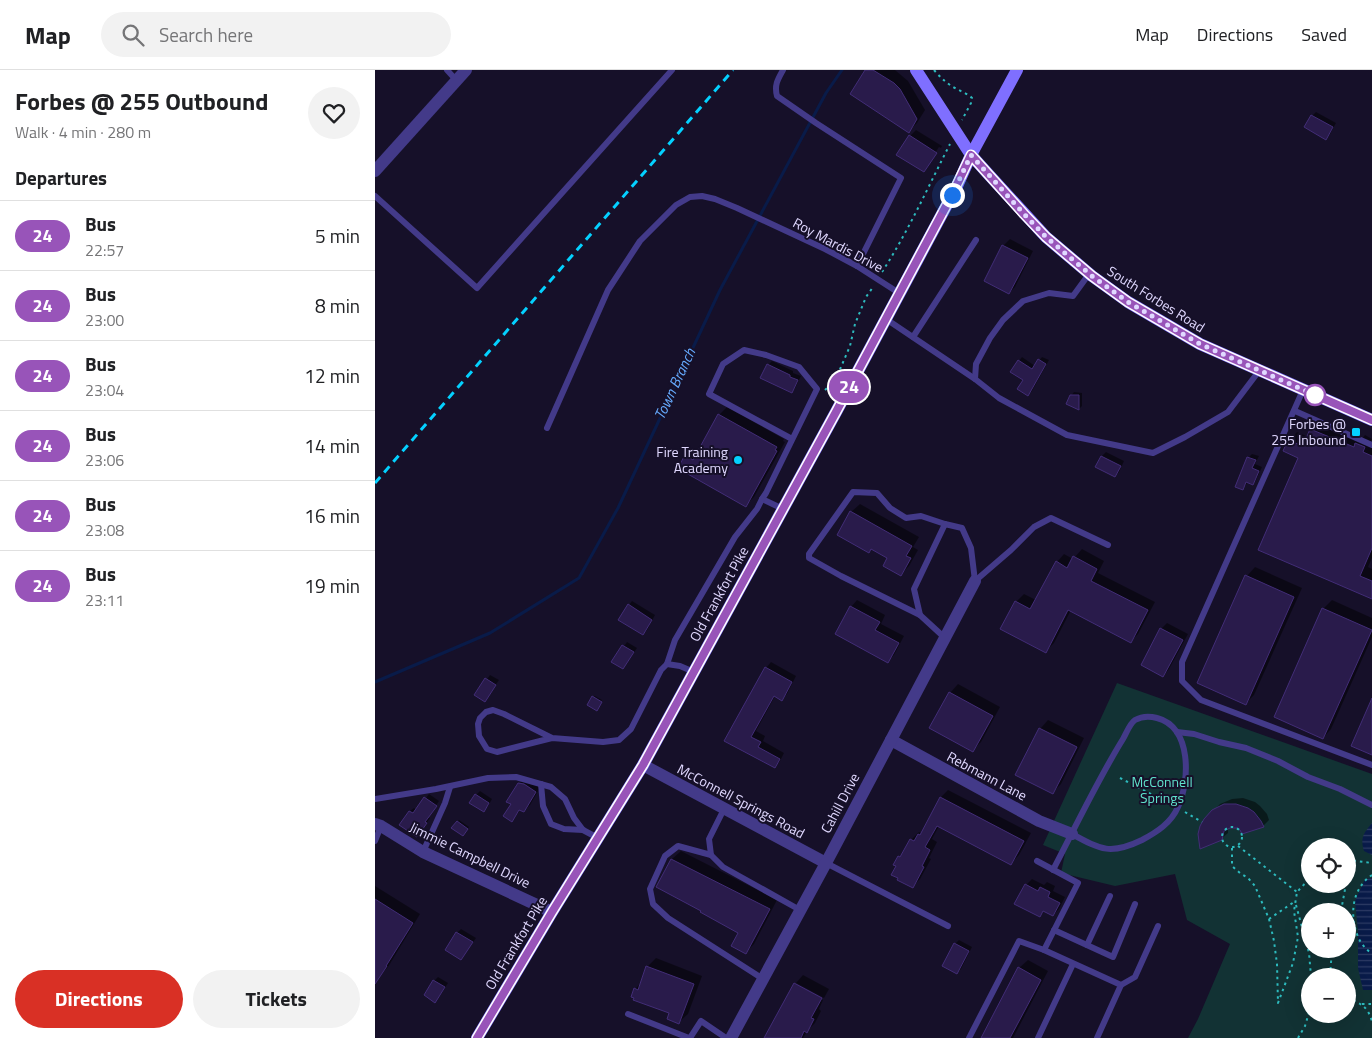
<!DOCTYPE html>
<meta charset="utf-8">
<style>
body{margin:0;font-family:"Titillium Web",sans-serif;background:#f2f2f2;color:#202124;height:100vh;display:flex;flex-direction:column;font-size:19px;white-space:nowrap}
*{box-sizing:border-box;margin:0}
p{font-size:16px;color:#757577}
.icon{flex:none;width:28px;height:28px;fill:none;stroke:currentColor;stroke-width:2;stroke-linecap:round;stroke-linejoin:round}
.map{position:relative;flex:1;overflow:hidden}
.drawer{display:flex;flex-direction:column;background:#fff;width:375px}
.drawer>*{flex:none}
.badge{padding:0 10px;border-radius:16px;font-size:18px;line-height:32px}
.buttons{position:absolute;left:926px;top:768px;display:grid;gap:10px}
.buttons a{display:grid;place-items:center;width:55px;height:55px;border-radius:50%;background:#fff;box-shadow:0 5px 20px #0002;font-size:25px}
.you{position:absolute;width:25px;height:25px;margin:-12px;border:4px solid #fff;border-radius:50%;background:#1a73e8;box-shadow:0 0 0 8px #1a73e833}
.map>.badge{position:absolute;translate:-50% -50%;box-shadow:0 0 0 2px #fff}
h2{padding:0 15px;font-size:19px;line-height:45px}
.round{display:grid;place-items:center;flex:none;width:52px;height:52px;border-radius:26px;background:#f2f2f2}
.head{display:flex;align-items:center;justify-content:space-between;height:85px;padding:0 15px}
h1{font-size:24px;font-weight:700;line-height:38px}
.primary-button{display:flex;gap:10px;margin-top:auto;padding:10px 15px}
.primary-button a{flex:1;height:58px;border-radius:30px;background:#d93025;color:#fff;font-size:20px;font-weight:700;line-height:58px;text-align:center}
.primary-button a+a{background:#f2f2f2;color:#202124}
ul{padding:0;list-style:none}
li{display:flex;align-items:center;gap:15px;height:70px;padding:0 15px;border-top:1px solid #e0e0e0}
li div{flex:1}
li b{display:block;font-size:19px}
li em{font-style:normal}
li .badge{min-width:55px;font-weight:700;text-align:center}
header{display:flex;align-items:center;gap:30px;box-sizing:border-box;height:70px;padding:0 25px;background:#fff;border-bottom:1px solid #e0e0e0}
header strong{font-size:24px}
nav{display:flex;gap:28px;margin-inline-start:auto;font-size:18px}
.search{width:350px;height:45px;background:#f2f2f2;display:flex;align-items:center;gap:12px;box-sizing:border-box;padding:0 18px;border-radius:28px;color:#757577;font-size:19px}
main{display:flex;flex:1;min-height:0}
.map>svg:first-child{display:block}
.green{fill:#123234;fill-rule:evenodd}
.water{fill:url(#water-rules)}
.shadow{fill:#0007}
.lines{fill:none;stroke-linecap:round;stroke-linejoin:round}
.stream{stroke:#091b49;stroke-width:3}
.building{fill:#291b4b;stroke:#422d77}
.path{stroke:#2dbbbe;stroke-width:2;stroke-dasharray:2.5 4;stroke-linecap:butt}
.lane{stroke:#433a89;stroke-width:6}
.street{stroke:#433a89;stroke-width:12}
.secondary{stroke:#7f6fff;stroke-width:12}
.rail{stroke:#04d1ff;stroke-width:3;stroke-dasharray:8 6;stroke-linecap:butt}
.line-casing{stroke:#fff;stroke-width:11}
.line{stroke:#9854b9;stroke-width:8}
.walk{stroke:#e0d8ff;stroke-width:5;stroke-dasharray:0 9}
.stop-dot{fill:#fff;stroke:#9854b9;stroke-width:2.5}
.poi-dot{fill:#04d1ff;stroke:#161029;stroke-width:2}
.labels{text-anchor:middle;stroke-width:4;stroke-linejoin:round;paint-order:stroke}
.street-label{font-size:14px;fill:#e0d8ff;stroke:#161029}
.poi-label{font-size:14px;fill:#e0d8ff;stroke:#161029;text-anchor:end}
.park-label{font-size:14px;fill:#60e3cd;stroke:#161029}
.water-label{font-size:15px;font-style:italic;fill:#66abff;stroke:#161029}
</style>
<header>
<strong>Map</strong>
<div class="search"><svg class="icon" aria-label="search" viewBox="0 0 24 24"><circle cx="10" cy="10" r="6"/><path d="M15 15l6 6"/></svg>Search here</div>
<nav><a>Map</a><a>Directions</a><a>Saved</a></nav>
</header>
<main>
<section class="drawer">
<div class="head"><div><h1>Forbes @ 255 Outbound</h1><p>Walk · 4 min · 280 m</p></div><a class="round"><svg class="icon" aria-label="heart" viewBox="0 0 24 24"><path d="M12 20l-8-8c-3-5 5-10 8-4 3-6 11-1 8 4z"/></svg></a></div>
<h2>Departures</h2>
<ul>
<li><span class="badge" style="background:#9854b9;color:#fff">24</span><div><b>Bus</b><p>22:57</p></div><em>5 min</em></li>
<li><span class="badge" style="background:#9854b9;color:#fff">24</span><div><b>Bus</b><p>23:00</p></div><em>8 min</em></li>
<li><span class="badge" style="background:#9854b9;color:#fff">24</span><div><b>Bus</b><p>23:04</p></div><em>12 min</em></li>
<li><span class="badge" style="background:#9854b9;color:#fff">24</span><div><b>Bus</b><p>23:06</p></div><em>14 min</em></li>
<li><span class="badge" style="background:#9854b9;color:#fff">24</span><div><b>Bus</b><p>23:08</p></div><em>16 min</em></li>
<li><span class="badge" style="background:#9854b9;color:#fff">24</span><div><b>Bus</b><p>23:11</p></div><em>19 min</em></li>
</ul>
<div class="primary-button"><a>Directions</a><a>Tickets</a></div>
</section>
<div class="map">
<svg width="997" height="968" viewBox="0 0 997 968">
<defs>
<pattern id="water-rules" width="6" height="5" patternUnits="userSpaceOnUse" patternTransform="scale(1.25)"><rect width="6" height="5" fill="#091b49"/><path d="M0 2.5h6" fill="none" stroke="#2d3b64"/></pattern>
</defs>
<rect width="100%" height="100%" fill="#161029"/>
<!-- green -->
<path class="green" d="M 742,613 L 997,704 L 997,968 L 813,968 L 823,949 L 855,874 L 812,850 L 800,804 L 740,816 L 686,803 L 690,784 L 668,775 ZM 935,776 L 972,776 L 972,814 L 935,814 ZM 935,841 L 972,841 L 972,879 L 935,879 ZM 935,906 L 972,906 L 972,944 L 935,944 Z"/>
<!-- water -->
<g class="water">
<path d="M 997,753 L 997,785 L 989,781 C 985,767 989,763 997,753 Z"/>
<path d="M 997,808 L 997,920 L 988,920 L 983,898 L 983,861 L 980,831 L 990,809 Z"/>
</g>
<!-- shadow -->
<g class="shadow">
<path d="M 492,0 L 520,0 L 533,11 L 550,40 L 542,53 L 534,61 Z"/>
<path d="M 941,42 L 961,53 L 955,64 L 951,68 L 931,57 L 937,46 Z"/>
<path d="M 541,60 L 567,76 L 566,78 L 564,77 L 552,95 L 554,95 L 549,101 L 535,66 Z"/>
<path d="M 635,169 L 658,181 L 640,217 L 634,223 L 610,211 L 628,176 Z"/>
<path d="M 647,287 L 660,296 L 667,287 L 674,290 L 657,321 L 653,325 L 644,291 Z"/>
<path d="M 397,291 L 418,301 L 418,303 L 426,306 L 420,318 L 417,322 L 393,295 Z"/>
<path d="M 699,322 L 707,323 L 707,336 L 704,339 L 692,333 L 696,326 Z"/>
<path d="M 352,337 L 409,369 L 408,371 L 410,372 L 379,427 L 371,435 L 311,386 L 320,378 L 324,380 L 344,345 Z"/>
<path d="M 945,351 L 987,369 L 990,365 L 997,369 L 995,373 L 997,374 L 997,488 L 993,497 L 997,499 L 997,527 L 885,479 L 924,387 L 914,371 L 922,362 L 933,367 L 936,359 Z"/>
<path d="M 731,382 L 749,391 L 744,402 L 740,406 L 722,397 L 727,386 Z"/>
<path d="M 877,384 L 884,386 L 880,394 L 887,397 L 881,410 L 878,414 L 873,412 L 868,418 L 873,388 Z"/>
<path d="M 485,434 L 544,467 L 538,477 L 543,480 L 534,496 L 526,504 L 514,488 L 497,478 L 494,481 L 476,442 Z"/>
<path d="M 707,479 L 729,491 L 723,503 L 780,532 L 763,564 L 755,572 L 696,540 L 679,573 L 671,581 L 641,532 L 649,524 L 661,530 L 682,492 L 689,484 L 698,489 Z"/>
<path d="M 880,497 L 927,518 L 879,625 L 870,634 L 823,613 L 872,506 Z"/>
<path d="M 482,530 L 510,545 L 506,554 L 529,566 L 519,585 L 513,591 L 462,564 L 476,537 Z"/>
<path d="M 957,530 L 997,548 L 997,567 L 956,659 L 948,668 L 948,539 Z"/>
<path d="M 257,531 L 280,545 L 272,560 L 268,564 L 254,535 Z"/>
<path d="M 792,553 L 813,564 L 794,599 L 788,606 L 786,559 Z"/>
<path d="M 252,572 L 262,578 L 251,594 L 238,592 Z"/>
<path d="M 396,592 L 421,606 L 412,624 L 406,629 L 400,626 L 381,661 L 390,666 L 388,671 L 409,683 L 405,691 L 400,696 L 351,671 L 391,598 Z"/>
<path d="M 115,605 L 124,610 L 110,630 L 101,625 Z"/>
<path d="M 583,614 L 625,637 L 606,672 L 598,680 L 575,623 Z"/>
<path d="M 220,626 L 227,630 L 223,637 L 218,627 Z"/>
<path d="M 673,650 L 709,668 L 686,714 L 678,722 L 665,659 Z"/>
<path d="M 151,707 L 166,716 L 155,735 L 149,741 L 146,739 L 137,750 L 137,734 L 144,714 Z"/>
<path d="M 573,720 L 656,763 L 644,785 L 636,793 L 564,756 L 557,769 L 562,772 L 554,788 L 556,789 L 545,809 L 537,817 L 522,796 L 524,787 L 530,781 L 536,770 L 544,762 L 546,763 L 548,761 L 566,727 Z"/>
<path d="M 105,721 L 117,729 L 113,736 L 109,740 L 101,725 Z"/>
<path d="M 54,724 L 64,731 L 53,747 L 55,748 L 45,762 L 35,741 L 39,738 L 42,740 Z"/>
<path d="M 868,728 L 880,732 L 885,736 L 892,744 L 894,750 L 888,756 L 866,759 L 859,756 L 853,758 L 853,763 L 846,769 L 830,750 L 845,734 L 857,729 Z"/>
<path d="M 84,750 L 94,757 L 88,764 L 78,757 Z"/>
<path d="M 306,781 L 402,830 L 379,874 L 371,882 L 365,862 L 328,840 L 283,817 L 297,789 Z"/>
<path d="M 657,809 L 669,815 L 672,812 L 680,816 L 678,821 L 690,827 L 684,839 L 678,845 L 669,841 L 664,846 L 651,815 Z"/>
<path d="M 0,816 L 45,844 L 13,897 L 5,905 L 0,902 Z"/>
<path d="M 86,859 L 101,868 L 86,889 L 82,863 Z"/>
<path d="M 584,870 L 597,877 L 586,899 L 582,903 L 580,874 Z"/>
<path d="M 281,888 L 327,906 L 313,944 L 304,952 L 295,943 L 261,927 L 260,919 L 267,912 L 272,897 Z"/>
<path d="M 653,890 L 673,901 L 638,968 L 607,968 L 644,898 Z"/>
<path d="M 428,905 L 454,919 L 449,928 L 421,913 Z"/>
<path d="M 63,907 L 73,913 L 64,927 L 60,931 L 59,911 Z"/>
<path d="M 421,913 L 421,915 L 448,930 L 444,939 L 446,941 L 440,953 L 433,960 L 428,968 L 391,968 Z"/>
</g>
<g class="lines">
<!-- stream -->
<path class="stream" d="M 0,612 L 115,563 L 204,508 L 243,438 L 345,220 L 451,23 L 467,0"/>
</g>
<!-- building -->
<g class="building">
<path d="M 490,0 L 498,0 L 519,13 L 525,19 L 542,49 L 534,63 L 475,24 Z"/>
<path d="M 936,45 L 958,57 L 951,70 L 929,57 Z"/>
<path d="M 534,65 L 562,83 L 549,102 L 521,85 Z"/>
<path d="M 627,175 L 653,188 L 634,224 L 609,211 Z"/>
<path d="M 663,289 L 671,294 L 653,326 L 642,319 L 648,310 L 635,302 L 643,290 L 657,299 Z"/>
<path d="M 392,294 L 415,305 L 415,307 L 423,310 L 417,323 L 385,308 Z"/>
<path d="M 695,325 L 704,325 L 704,340 L 691,334 Z"/>
<path d="M 343,344 L 402,377 L 400,380 L 402,381 L 371,437 L 311,403 L 312,401 L 304,396 L 310,385 L 318,390 Z"/>
<path d="M 935,359 L 979,377 L 980,373 L 990,377 L 988,382 L 997,386 L 997,478 L 985,506 L 997,511 L 997,529 L 883,480 L 923,388 L 908,381 L 913,370 L 928,376 Z"/>
<path d="M 726,386 L 746,396 L 740,407 L 720,397 Z"/>
<path d="M 872,387 L 881,390 L 877,398 L 884,401 L 878,415 L 871,412 L 868,420 L 860,417 Z"/>
<path d="M 475,441 L 537,476 L 531,486 L 536,488 L 526,506 L 508,496 L 512,488 L 496,479 L 494,483 L 462,465 Z"/>
<path d="M 698,486 L 722,499 L 716,511 L 773,540 L 756,573 L 693,540 L 671,583 L 625,559 L 640,531 L 655,539 L 681,491 L 692,498 Z"/>
<path d="M 870,505 L 919,527 L 871,635 L 822,613 Z"/>
<path d="M 253,534 L 277,550 L 268,565 L 243,550 Z"/>
<path d="M 475,536 L 505,552 L 500,560 L 524,573 L 513,593 L 460,564 Z"/>
<path d="M 947,538 L 997,560 L 948,669 L 899,647 Z"/>
<path d="M 785,558 L 808,570 L 788,607 L 766,595 Z"/>
<path d="M 247,575 L 259,582 L 248,599 L 236,592 Z"/>
<path d="M 390,597 L 417,612 L 407,631 L 399,626 L 376,667 L 386,672 L 383,677 L 405,689 L 400,698 L 349,671 Z"/>
<path d="M 110,608 L 121,615 L 110,632 L 99,625 Z"/>
<path d="M 574,622 L 618,646 L 598,682 L 554,658 Z"/>
<path d="M 217,626 L 227,632 L 222,641 L 212,635 Z"/>
<path d="M 997,628 L 997,685 L 976,676 Z"/>
<path d="M 664,658 L 702,677 L 678,724 L 640,705 Z"/>
<path d="M 143,713 L 149,714 L 161,722 L 149,742 L 144,740 L 137,752 L 128,746 L 136,734 L 131,732 Z"/>
<path d="M 100,724 L 114,733 L 109,742 L 94,733 Z"/>
<path d="M 49,727 L 62,736 L 50,752 L 52,753 L 42,767 L 24,755 L 34,741 L 38,743 Z"/>
<path d="M 565,727 L 649,771 L 636,795 L 562,756 L 550,777 L 555,780 L 547,796 L 549,797 L 538,818 L 522,810 L 523,808 L 516,805 L 521,796 L 518,795 L 523,786 L 525,787 L 535,769 L 539,771 L 543,764 L 545,765 Z"/>
<path d="M 849,734 L 861,734 L 873,738 L 879,742 L 886,751 L 889,757 L 867,764 L 865,760 L 862,758 L 855,758 L 849,761 L 847,770 L 825,779 L 823,764 L 825,756 L 829,749 L 837,740 Z"/>
<path d="M 82,751 L 93,759 L 88,766 L 76,758 Z"/>
<path d="M 296,789 L 395,839 L 371,884 L 356,876 L 363,863 L 325,842 L 326,841 L 281,817 Z"/>
<path d="M 650,814 L 663,821 L 665,817 L 675,822 L 673,827 L 685,833 L 678,846 L 668,841 L 665,847 L 639,834 Z"/>
<path d="M 0,829 L 38,853 L 11,896 L 12,896 L 0,914 Z"/>
<path d="M 81,862 L 98,872 L 86,890 L 70,880 Z"/>
<path d="M 579,873 L 594,881 L 582,904 L 567,896 Z"/>
<path d="M 271,896 L 319,914 L 304,954 L 292,949 L 294,943 L 258,930 L 259,928 L 256,927 L 259,918 L 263,920 Z"/>
<path d="M 643,897 L 666,910 L 635,968 L 606,968 Z"/>
<path d="M 58,910 L 70,917 L 60,933 L 49,925 Z"/>
<path d="M 419,913 L 447,928 L 436,948 L 439,949 L 432,963 L 429,961 L 426,968 L 389,968 Z"/>
</g>
<g class="lines">
<!-- path -->
<g class="path">
<path d="M 559,0 C 566,8 572,14 582,19 C 587,22 593,24 597,28 L 596,33 L 587,50"/>
<path d="M 507,202 C 533,162 553,117 575,74"/>
<path d="M 450,320 L 460,311 L 475,276 L 480,254 L 491,227 L 498,217"/>
<path d="M 745,708 L 795,734"/>
<path d="M 810,742 L 827,752"/>
<circle cx="857" cy="767" r="10"/>
<path d="M 863,776 L 922,822"/>
<path d="M 857,778 L 857,796 L 865,803 L 873,808 L 880,816 L 894,849 L 899,871 L 902,894 L 903,933 L 918,893 L 923,867 L 919,841 L 922,822 L 935,808"/>
<path d="M 972,790 L 997,793"/>
<path d="M 972,803 L 975,790"/>
<path d="M 997,805 C 976,819 974,847 984,869 C 987,875 992,880 997,884"/>
<path d="M 921,835 L 934,883 L 936,906"/>
<path d="M 966,841 L 971,814"/>
<path d="M 894,849 L 919,832"/>
<path d="M 955,906 L 957,879"/>
<path d="M 972,928 C 987,934 992,936 997,951"/>
<path d="M 987,934 L 997,934"/>
<path d="M 923,968 L 930,956 L 935,939"/>
</g>
<!-- lane -->
<g class="lane">
<path d="M 72,0 L 82,11"/>
<path d="M 408,0 C 403,9 399,15 402,26 L 441,53 L 526,108 L 482,196"/>
<path d="M 0,126 L 102,218 L 297,0"/>
<path d="M 714,204 L 698,226 L 674,223 L 648,231 L 628,250 L 615,268 L 601,294 L 600,309 L 624,328 L 692,365 L 778,383 L 810,367 L 853,342 L 884,301"/>
<path d="M 511,249 L 600,309"/>
<path d="M 538,267 L 601,170"/>
<path d="M 928,320 L 807,592 L 807,611 L 826,630 L 997,695"/>
<path d="M 920,341 L 997,375"/>
<path d="M 172,358 L 233,220 L 265,171 L 301,135 L 315,127 L 327,126 L 340,129 L 362,138 L 450,179 L 482,196 L 524,223"/>
<path d="M 408,439 L 387,429 L 391,423 L 442,319 L 424,297 L 391,285 L 369,280 L 348,294 L 334,324 L 417,369"/>
<path d="M 600,511 L 636,480 L 659,457 L 676,448 L 733,475"/>
<path d="M 545,545 L 466,506 L 434,488 L 434,484 L 478,422 L 502,423 L 515,438 L 531,448 L 546,446 L 570,454"/>
<path d="M 570,568 L 545,545 L 539,519 L 570,454 L 587,458 L 596,478 L 600,511"/>
<path d="M 292,594 L 300,570 L 360,467 L 382,439 L 387,429"/>
<path d="M 802,662 L 819,664 L 844,672 L 871,678 L 903,691 L 933,707 L 965,719 L 997,735"/>
<path d="M 177,668 L 129,644 L 118,640 L 111,642 L 105,648 L 103,654 L 104,666 L 112,679 L 122,682 L 177,668 L 228,672 L 244,670 L 256,659 L 286,600 L 292,594 L 305,596 L 319,602"/>
<path d="M 166,714 L 168,736 L 176,754 L 189,759 L 208,760"/>
<path d="M 0,729 L 61,719 L 113,708 L 141,707 L 176,717 L 190,729 L 199,748 L 208,760 L 223,768"/>
<path d="M 349,739 L 334,769 L 336,785 L 348,797 L 425,840"/>
<path d="M 0,771 L 6,756"/>
<path d="M 48,782 L 70,733 L 75,717"/>
<path d="M 336,785 L 303,776 L 290,786 L 275,819 L 278,834 L 293,848 L 388,909"/>
<path d="M 451,793 L 573,856"/>
<path d="M 678,800 C 701,756 722,711 748,669 C 751,664 755,653 760,650 C 767,646 775,646 782,648 C 817,657 815,711 803,737 C 796,753 782,762 767,770 C 736,785 726,780 697,764"/>
<path d="M 679,860 L 738,887 L 760,834"/>
<path d="M 712,875 L 735,826"/>
<path d="M 669,880 L 746,915 L 722,968"/>
<path d="M 746,915 L 760,907 L 783,856"/>
<path d="M 253,944 L 314,968"/>
<path d="M 315,968 L 326,951 L 351,968"/>
<path d="M 594,968 L 644,871 L 669,880 L 703,813 L 662,791"/>
<path d="M 663,968 L 698,894"/>
</g>
<!-- street -->
<g class="street">
<path d="M 0,101 L 91,0"/>
<path d="M 516,670 L 664,751 L 697,764"/>
<path d="M 268,695 L 451,793"/>
<path d="M 0,754 L 6,756 L 48,782 L 177,842"/>
<path d="M 356,968 L 451,793 L 600,511"/>
</g>
<!-- secondary -->
<g class="secondary">
<path d="M 541,0 L 596,85 L 615,106 L 671,167 L 717,206 L 753,232 L 825,274 L 997,350"/>
<path d="M 102,968 L 177,842 L 268,695 L 461,342 L 582,116 L 596,85 L 642,0"/>
</g>
<!-- rail -->
<path class="rail" d="M 0,413 L 358,0"/>
</g>
<g class="lines">
<!-- line casing -->
<g class="line-casing">
<path id="line" d="M 102,968 L 177,842 L 268,695 L 461,342 L 577,125 L 596,85 L 649,144 L 671,167 L 717,206 L 753,232 L 825,274 L 997,350"/>
</g>
<!-- line -->
<use href="#line" class="line"/>
<!-- walk -->
<path class="walk" d="M 577,125 L 596,85 L 649,144 L 671,167 L 717,206 L 753,232 L 825,274 L 940,325"/>
</g>
<!-- markers -->
<circle class="stop-dot" cx="940" cy="325" r="10"/>
<g class="poi-dot">
<rect x="976" y="357" width="10" height="10" rx="2.5"/>
<circle cx="363" cy="390" r="5"/>
</g>
<g class="labels">
<!-- street labels -->
<g class="street-label">
<text transform="translate(463 175) rotate(28)" y="5">Roy Mardis Drive</text>
<text transform="translate(781 229) rotate(32)" y="5">South Forbes Road</text>
<text transform="translate(344 524) rotate(-61)" y="5">Old Frankfort Pike</text>
<text transform="translate(612 706) rotate(28)" y="5">Rebmann Lane</text>
<text transform="translate(366 731) rotate(28)" y="5">McConnell Springs Road</text>
<text transform="translate(465 733) rotate(-62)" y="5">Cahill Drive</text>
<text transform="translate(95 785) rotate(26)" y="5">Jimmie Campbell Drive</text>
<text transform="translate(141 873) rotate(-59)" y="5">Old Frankfort Pike</text>
</g>
<!-- poi labels -->
<g class="poi-label">
<text x="971" y="359">Forbes @<tspan x="971" dy="16">255 Inbound</tspan></text>
<text x="353" y="387">Fire Training<tspan x="353" dy="16">Academy</tspan></text>
</g>
<!-- park labels -->
<g class="park-label">
<text x="787" y="717">McConnell<tspan x="787" dy="16">Springs</tspan></text>
</g>
<!-- water labels -->
<g class="water-label">
<text transform="translate(300 314) rotate(-65)" y="5">Town Branch</text>
</g>
</g>
</svg>
<div class="buttons">
<a><svg class="icon" aria-label="locate" viewBox="0 0 24 24"><circle cx="12" cy="12" r="6"/><path d="M12 2v4M12 18v4M2 12h4M18 12h4"/></svg></a>
<a>+</a>
<a>−</a>
</div>
<div class="you" style="left:577px;top:125px"></div>
<b class="badge" style="left:474px;top:317px;background:#9854b9;color:#fff">24</b>
</div>
</main>
